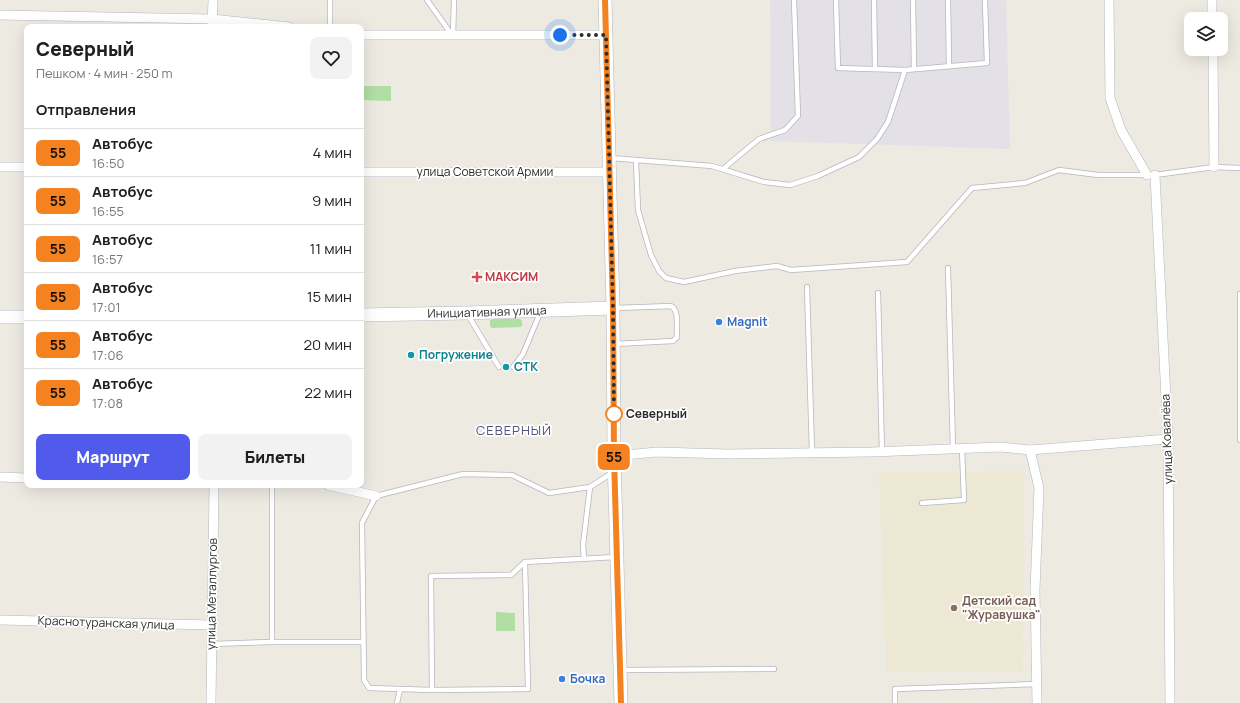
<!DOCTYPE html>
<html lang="ru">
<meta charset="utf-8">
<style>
body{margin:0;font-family:Manrope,sans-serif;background:#f2f2f2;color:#202124;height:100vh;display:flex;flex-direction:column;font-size:15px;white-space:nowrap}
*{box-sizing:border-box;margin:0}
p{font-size:13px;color:#757577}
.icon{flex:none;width:22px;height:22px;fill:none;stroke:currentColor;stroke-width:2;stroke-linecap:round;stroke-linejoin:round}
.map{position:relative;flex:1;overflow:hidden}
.details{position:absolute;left:24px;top:24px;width:340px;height:464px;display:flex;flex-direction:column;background:#fff;border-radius:8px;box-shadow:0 4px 16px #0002}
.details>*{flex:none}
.badge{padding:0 8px;border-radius:6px;font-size:14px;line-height:26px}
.tools{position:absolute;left:1184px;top:12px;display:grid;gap:8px}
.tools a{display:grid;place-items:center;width:44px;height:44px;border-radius:8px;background:#fff;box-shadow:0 4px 16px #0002;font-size:20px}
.you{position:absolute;width:20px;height:20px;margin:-10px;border:3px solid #fff;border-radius:50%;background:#1a73e8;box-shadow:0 0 0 6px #1a73e833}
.map>.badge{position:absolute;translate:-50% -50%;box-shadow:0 0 0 2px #fff}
h2{padding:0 12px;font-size:15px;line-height:36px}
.round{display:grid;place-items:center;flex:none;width:42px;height:42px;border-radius:8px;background:#f2f2f2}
.head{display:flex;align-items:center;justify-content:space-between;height:68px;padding:0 12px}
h1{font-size:19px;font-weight:800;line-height:30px}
.cta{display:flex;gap:8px;margin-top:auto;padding:8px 12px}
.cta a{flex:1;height:46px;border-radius:8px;background:#515beb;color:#fff;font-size:16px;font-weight:800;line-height:46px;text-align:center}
.cta a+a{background:#f2f2f2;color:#202124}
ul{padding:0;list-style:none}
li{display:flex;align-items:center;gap:12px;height:48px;padding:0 12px;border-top:1px solid #e0e0e0}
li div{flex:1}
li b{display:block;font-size:15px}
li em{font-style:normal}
li .badge{min-width:44px;font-weight:700;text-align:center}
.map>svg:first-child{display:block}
.industrial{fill:#e3e1e7}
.education{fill:#ede8d3}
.green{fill:#b0dea3}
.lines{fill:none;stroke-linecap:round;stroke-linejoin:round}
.lane-casing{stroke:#b5b6bf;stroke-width:6}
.street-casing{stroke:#b5b6bf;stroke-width:10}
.secondary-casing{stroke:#b5b6bf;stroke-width:14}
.lane{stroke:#fff;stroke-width:4.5}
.street{stroke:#fff;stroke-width:9}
.secondary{stroke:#fff;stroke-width:13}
.line-casing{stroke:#fff;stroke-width:9}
.line{stroke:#f58220;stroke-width:6}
.walk{stroke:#2d2d2d;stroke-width:4;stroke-dasharray:0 7.2}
.health-dot{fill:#e0444e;stroke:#fff;stroke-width:1.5}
.shop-dot{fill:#3f7fe0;stroke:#fff;stroke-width:1.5}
.culture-dot{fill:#0f9aa8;stroke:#fff;stroke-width:1.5}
.stop-dot{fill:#fff;stroke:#f58220;stroke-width:2}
.education-dot{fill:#8d6e63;stroke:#fff;stroke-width:1.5}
.labels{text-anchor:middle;stroke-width:3.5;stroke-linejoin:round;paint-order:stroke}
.street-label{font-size:12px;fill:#2d2d2d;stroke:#fff}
.health-label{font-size:12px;font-weight:bold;fill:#be3a42;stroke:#fff;text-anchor:start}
.shop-label{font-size:12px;font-weight:bold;fill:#366cbe;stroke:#fff;text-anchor:start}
.culture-label{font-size:12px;font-weight:bold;fill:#0d838f;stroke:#fff;text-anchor:start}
.stop-label{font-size:12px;font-weight:bold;fill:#2d2d2d;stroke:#fff;text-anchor:start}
.education-label{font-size:12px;font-weight:bold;fill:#785e54;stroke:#fff;text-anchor:start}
.neighbourhood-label{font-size:13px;letter-spacing:1px;fill:#51537b;stroke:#fff}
</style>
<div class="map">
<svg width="1240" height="703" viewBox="0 0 1240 703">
<rect width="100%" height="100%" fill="#edeae2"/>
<!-- industrial -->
<path class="industrial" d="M 770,0 L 1006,0 L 1010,149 L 771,141 Z"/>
<!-- education -->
<path class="education" d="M 1024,471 L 1023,671 L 886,672 L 879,473 Z"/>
<!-- green -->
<g class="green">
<path d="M 361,86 L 391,86 L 391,101 L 361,100 Z"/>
<path d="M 494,319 L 520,319 L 522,321 L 522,326 L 520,327 L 492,328 L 490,326 L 490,320 Z"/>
<path d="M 496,612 L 515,613 L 515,631 L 496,631 Z"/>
</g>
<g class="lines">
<!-- lane casing -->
<g class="lane-casing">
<g id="lane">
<path d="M 427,0 L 452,35"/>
<path d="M 836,0 L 838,68 L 905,70 L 987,63 L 985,0"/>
<path d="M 874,0 L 875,69"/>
<path d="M 913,0 L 914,69"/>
<path d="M 948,0 L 949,66"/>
<path d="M 330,27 L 330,0"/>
<path d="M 453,36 L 454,0"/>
<path d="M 611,158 L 712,166 L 764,182 L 790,185 L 818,176 L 859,157 L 877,139 L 888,122 L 905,70"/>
<path d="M 636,161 L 638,210 L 651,255 L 659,271 L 666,278 L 684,282 L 735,271 L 777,266 L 791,270 L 907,262 L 972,188 L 1025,183 L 1059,170 L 1098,175 L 1155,175 L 1214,167 L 1240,168"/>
<path d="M 723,169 L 759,139 L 785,130 L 798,116 L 794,0"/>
<path d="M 948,268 L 953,449"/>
<path d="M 807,287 L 812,452"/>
<path d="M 878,293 L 882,451"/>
<path d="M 1240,294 L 1240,440"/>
<path d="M 615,308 L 671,306 C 680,311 676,328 677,337 L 673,341 L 615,344"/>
<path d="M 468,315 L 499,367"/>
<path d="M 513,367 L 523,354 L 540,313"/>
<path d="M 272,485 L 272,642"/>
<path d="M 590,487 L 549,493 L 512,475 L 463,474 L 376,496 L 362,523 L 364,680 L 369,688 L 432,690 L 431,576 L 511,575 L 525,562 L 616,557"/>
<path d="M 922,503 L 964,500 L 962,449"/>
<path d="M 584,559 L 583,545 L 590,487 L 612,473"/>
<path d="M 212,644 L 272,642 L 363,642"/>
<path d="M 622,670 L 774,669"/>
<path d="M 432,690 L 528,689 L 525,562"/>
<path d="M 397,703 L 400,690"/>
<path d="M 895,703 L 895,689 L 1037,684"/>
</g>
</g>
<!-- street casing -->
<g class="street-casing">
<g id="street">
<path d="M 1109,0 L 1110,98 L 1121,130 L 1147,175"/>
<path d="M 1212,0 L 1212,19"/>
<path d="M 0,15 L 212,19 L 289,27"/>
<path d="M 212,27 L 213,0"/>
<path d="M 361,35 L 606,35"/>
<path d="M 1213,49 L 1214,167"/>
<path d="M 0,167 L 27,167"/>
<path d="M 361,172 L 609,172"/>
<path d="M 1155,175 L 1168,439 L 1170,703"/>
<path d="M 1030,450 L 1039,488 L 1035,590 L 1037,703"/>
<path d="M 614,456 L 657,452 L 728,454 L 872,452 L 1001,447 L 1030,450 L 1168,439"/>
<path d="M 0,477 L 27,478"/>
<path d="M 328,485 L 376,496"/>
<path d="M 0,620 L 212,625"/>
<path d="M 211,703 L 214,485"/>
</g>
</g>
<!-- secondary casing -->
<g class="secondary-casing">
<g id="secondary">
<path d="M 605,0 L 613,308 L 614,456 L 621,703"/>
<path id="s1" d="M 361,315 L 466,313 L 613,308"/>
<path d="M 0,317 L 27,317"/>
</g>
</g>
<!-- lane -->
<use href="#lane" class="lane"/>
<!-- street -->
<use href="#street" class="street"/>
<!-- secondary -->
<use href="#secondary" class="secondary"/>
</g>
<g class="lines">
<!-- line casing -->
<g class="line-casing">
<path id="line" d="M 605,0 L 613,308 L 614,456 L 621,703"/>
</g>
<!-- line -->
<use href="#line" class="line"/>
<!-- walk -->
<path class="walk" d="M 560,35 L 606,35 L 613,308 L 614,414"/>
</g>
<!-- markers -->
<path class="health-dot" d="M475 271h4v4h4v4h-4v4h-4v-4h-4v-4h4z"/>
<g class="shop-dot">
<circle cx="719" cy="322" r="4"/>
<circle cx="562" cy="679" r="4"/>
</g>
<g class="culture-dot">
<circle cx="411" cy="355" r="4"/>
<circle cx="506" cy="367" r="4"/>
</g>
<circle class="stop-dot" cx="614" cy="414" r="8"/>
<circle class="education-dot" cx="954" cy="608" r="4"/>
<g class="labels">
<!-- street labels -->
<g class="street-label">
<text x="485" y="176">улица Советской Армии</text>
<text dy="4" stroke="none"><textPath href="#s1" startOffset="126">Инициативная улица</textPath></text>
<text transform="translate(1167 439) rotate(-92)" y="4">улица Ковалёва</text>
<text transform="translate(212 594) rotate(-89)" y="4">улица Металлургов</text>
<text transform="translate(106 623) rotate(2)" y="4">Краснотуранская улица</text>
</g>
<!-- health labels -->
<g class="health-label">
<text x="485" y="281">МАКСИМ</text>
</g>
<!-- shop labels -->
<g class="shop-label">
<text x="727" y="326">Magnit</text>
<text x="570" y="683">Бочка</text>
</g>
<!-- culture labels -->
<g class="culture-label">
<text x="419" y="359">Погружение</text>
<text x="514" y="371">СТК</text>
</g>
<!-- stop labels -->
<g class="stop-label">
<text x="626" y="418">Северный</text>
</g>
<!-- education labels -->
<g class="education-label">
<text x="962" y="605">Детский сад<tspan x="962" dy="14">"Журавушка"</tspan></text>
</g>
<!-- neighbourhood labels -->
<g class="neighbourhood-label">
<text x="514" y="435">СЕВЕРНЫЙ</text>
</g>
</g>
</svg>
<div class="tools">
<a><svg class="icon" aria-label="layers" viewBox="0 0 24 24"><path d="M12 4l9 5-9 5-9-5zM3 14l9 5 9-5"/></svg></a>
</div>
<div class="you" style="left:560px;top:35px"></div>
<b class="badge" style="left:614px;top:457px;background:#f58220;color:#111">55</b>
<section class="details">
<div class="head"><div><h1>Северный</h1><p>Пешком · 4 мин · 250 m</p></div><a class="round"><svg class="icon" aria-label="heart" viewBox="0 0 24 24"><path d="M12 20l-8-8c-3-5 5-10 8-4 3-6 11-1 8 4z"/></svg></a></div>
<h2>Отправления</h2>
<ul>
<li><span class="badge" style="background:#f58220;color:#111">55</span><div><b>Автобус</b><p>16:50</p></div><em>4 мин</em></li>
<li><span class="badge" style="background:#f58220;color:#111">55</span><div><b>Автобус</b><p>16:55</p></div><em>9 мин</em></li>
<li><span class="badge" style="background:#f58220;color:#111">55</span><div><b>Автобус</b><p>16:57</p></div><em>11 мин</em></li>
<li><span class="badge" style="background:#f58220;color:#111">55</span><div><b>Автобус</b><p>17:01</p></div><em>15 мин</em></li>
<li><span class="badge" style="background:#f58220;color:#111">55</span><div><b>Автобус</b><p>17:06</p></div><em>20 мин</em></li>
<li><span class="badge" style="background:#f58220;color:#111">55</span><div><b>Автобус</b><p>17:08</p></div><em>22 мин</em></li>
</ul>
<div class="cta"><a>Маршрут</a><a>Билеты</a></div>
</section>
</div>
